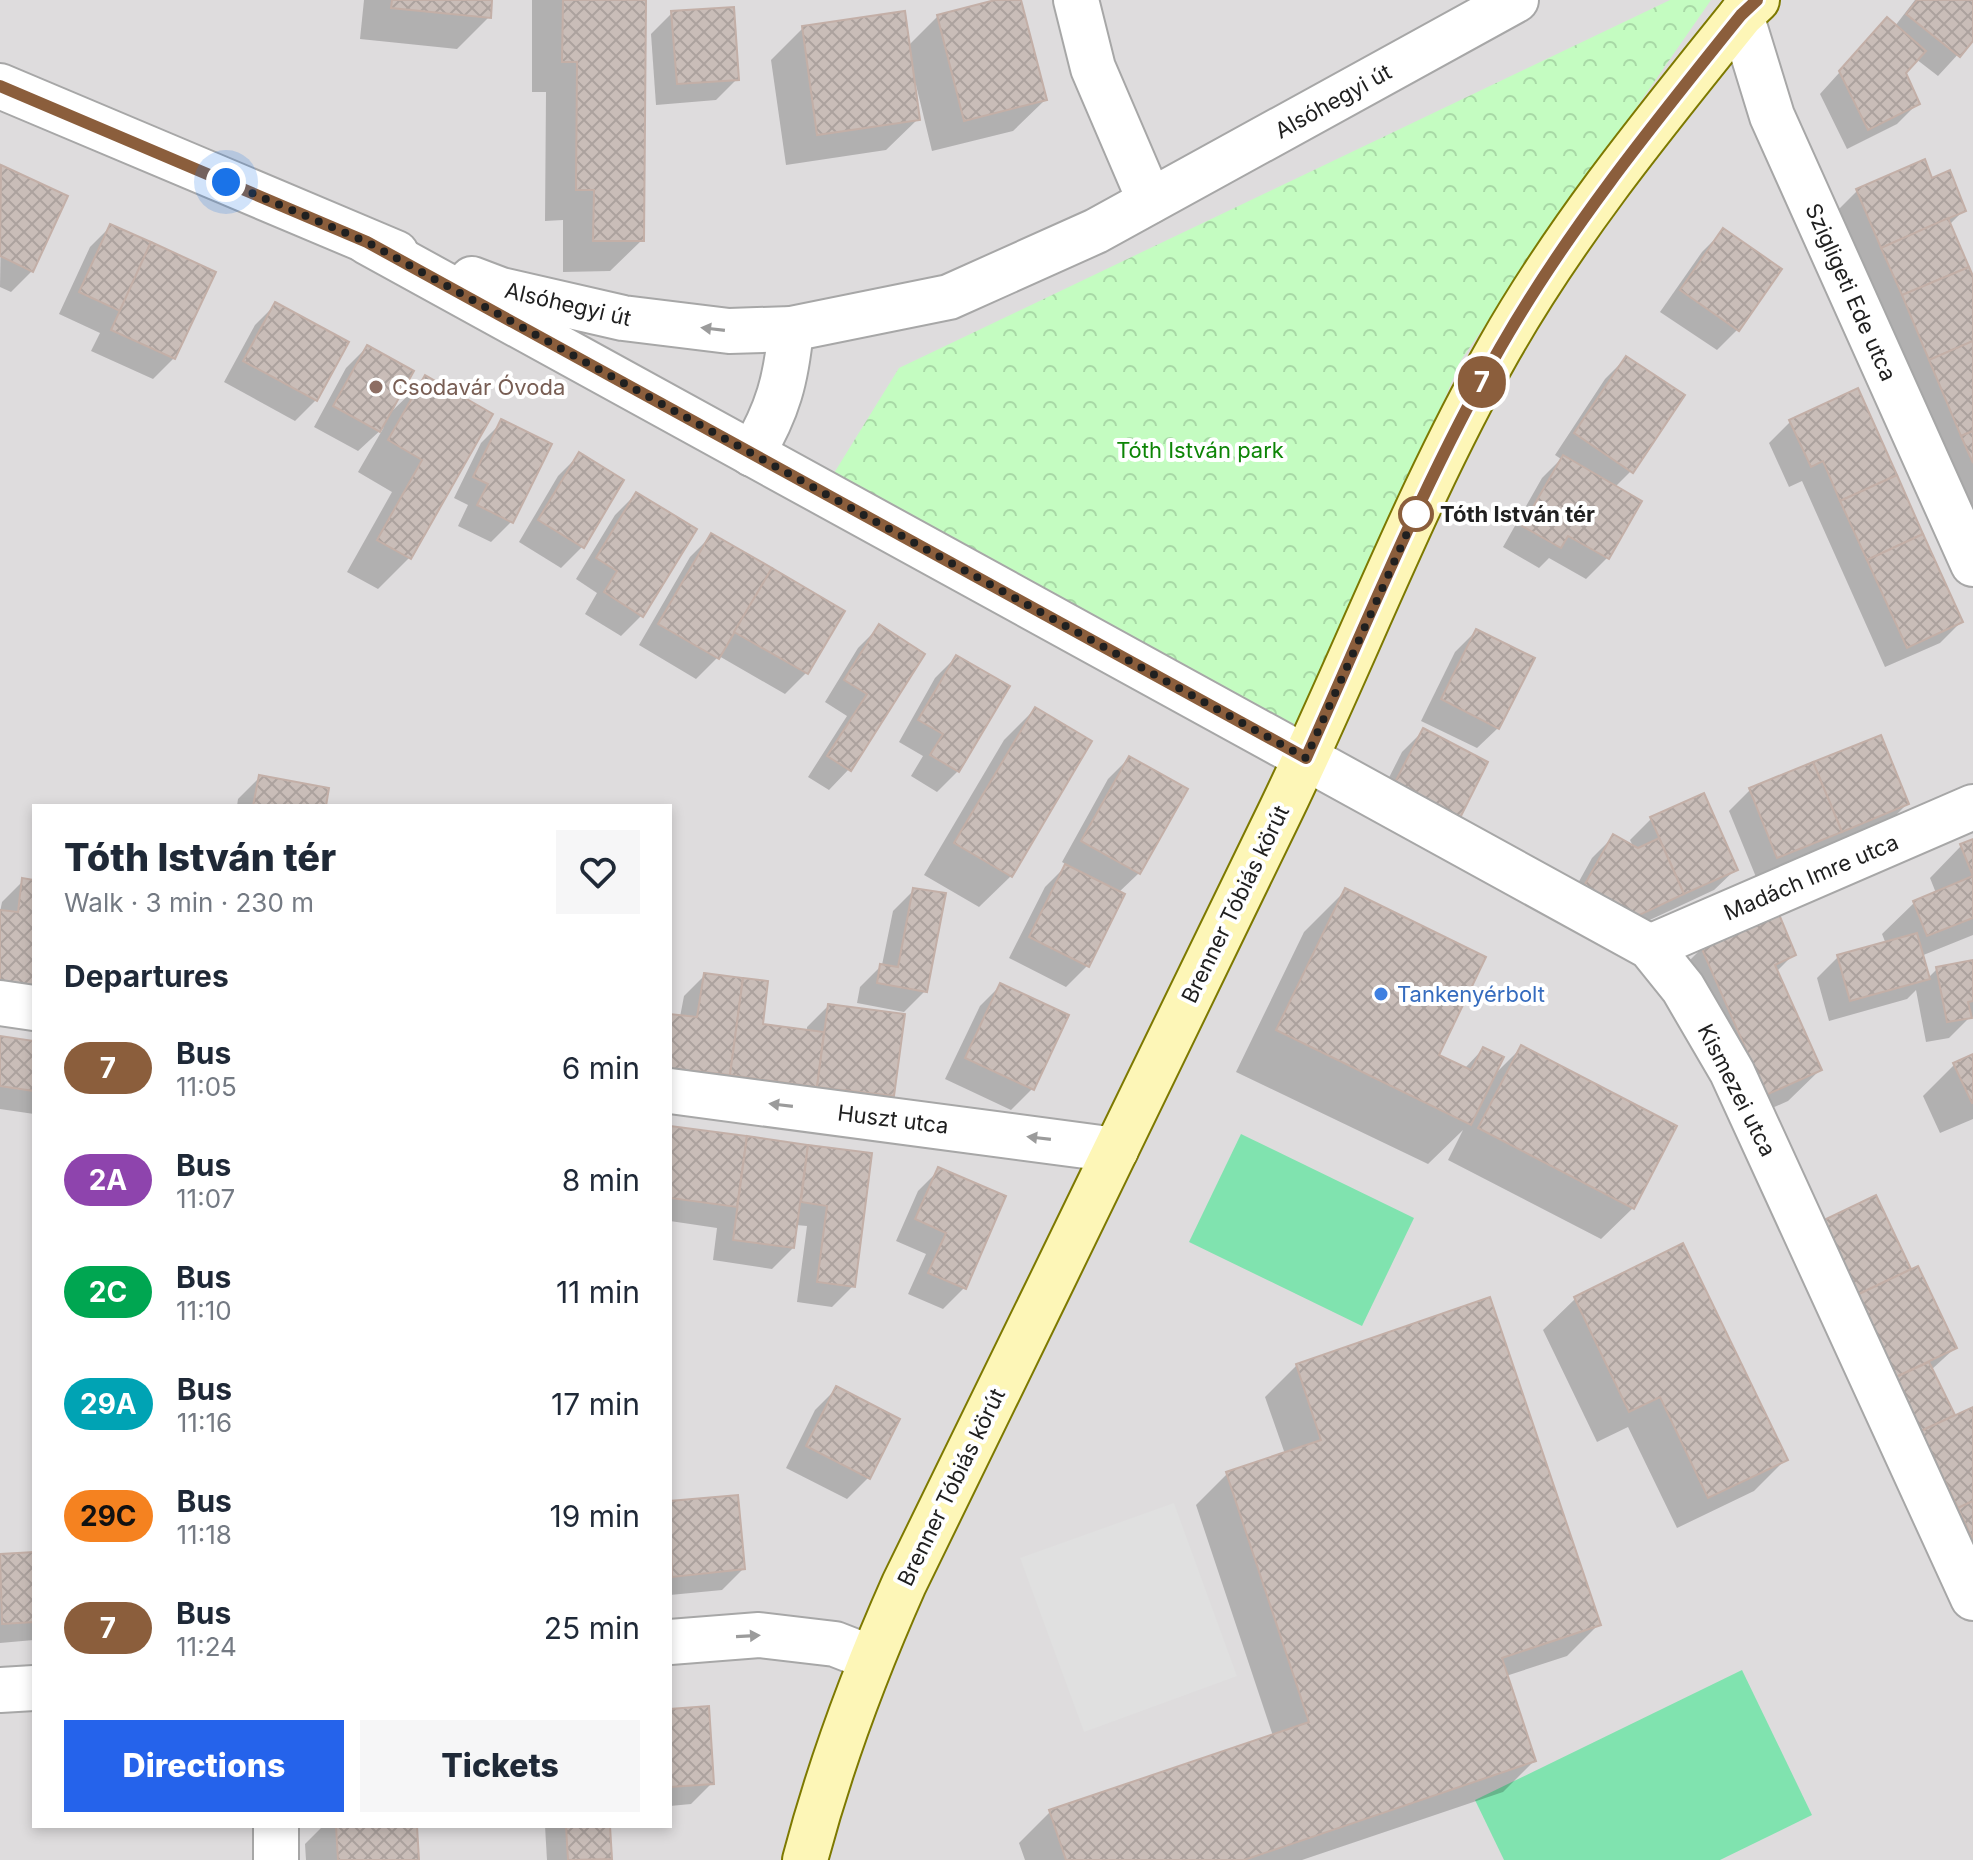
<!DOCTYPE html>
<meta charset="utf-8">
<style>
body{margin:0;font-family:Inter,sans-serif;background:#f6f6f7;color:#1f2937;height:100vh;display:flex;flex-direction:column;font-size:30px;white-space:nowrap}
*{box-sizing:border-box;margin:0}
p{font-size:26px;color:#747a83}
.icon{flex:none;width:44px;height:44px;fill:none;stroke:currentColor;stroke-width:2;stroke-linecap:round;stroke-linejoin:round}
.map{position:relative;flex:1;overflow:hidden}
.side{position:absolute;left:32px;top:804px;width:640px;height:1024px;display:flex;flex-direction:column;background:#fff;border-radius:0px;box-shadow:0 4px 12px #0003}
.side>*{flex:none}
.badge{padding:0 16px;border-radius:26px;font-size:28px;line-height:52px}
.you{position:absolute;width:40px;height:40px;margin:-20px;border:6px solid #fff;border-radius:50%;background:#1a73e8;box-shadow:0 0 0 12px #1a73e833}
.map>.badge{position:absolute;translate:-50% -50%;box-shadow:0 0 0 4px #fff}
h2{padding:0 32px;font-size:30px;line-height:72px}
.round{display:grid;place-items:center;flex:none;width:84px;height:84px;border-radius:0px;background:#f6f6f7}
.overview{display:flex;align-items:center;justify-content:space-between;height:136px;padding:0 32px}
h1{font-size:38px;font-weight:800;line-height:60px}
.action{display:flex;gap:16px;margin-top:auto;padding:16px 32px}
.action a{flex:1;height:92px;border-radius:0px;background:#2563eb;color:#fff;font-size:32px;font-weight:800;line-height:92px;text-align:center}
.action a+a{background:#f6f6f7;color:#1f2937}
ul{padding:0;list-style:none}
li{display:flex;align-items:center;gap:24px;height:112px;padding:0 32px}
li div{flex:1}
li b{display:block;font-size:30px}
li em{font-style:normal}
li .badge{min-width:88px;font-weight:700;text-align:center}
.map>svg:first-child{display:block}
.residential{fill:#dedcdd;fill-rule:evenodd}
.park{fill:url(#park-crowns)}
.pitch{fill:#80e3af}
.parking{fill:#e0e0e0}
.shadow{fill:#0003}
.building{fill:url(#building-cross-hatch);stroke:#c3afa7;stroke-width:2}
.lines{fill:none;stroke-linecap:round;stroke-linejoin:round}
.street-casing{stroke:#a7a7a7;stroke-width:48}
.secondary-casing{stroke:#7d7900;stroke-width:48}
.street{stroke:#fff;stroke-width:44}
.secondary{stroke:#fdf6b7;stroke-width:44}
.oneway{fill:#9b9b9b}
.line-casing{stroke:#fff;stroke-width:18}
.line{stroke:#8b5e3c;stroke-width:12}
.walk{stroke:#202020;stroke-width:8;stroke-dasharray:0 14.4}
.education-dot{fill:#8d6e63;stroke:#fff;stroke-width:3}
.stop-dot{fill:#fff;stroke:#8b5e3c;stroke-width:4}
.shop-dot{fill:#3f7fe0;stroke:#fff;stroke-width:3}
.labels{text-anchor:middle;stroke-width:8;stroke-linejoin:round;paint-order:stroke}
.street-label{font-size:22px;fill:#202020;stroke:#fff}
.education-label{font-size:22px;fill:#785e54;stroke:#fff;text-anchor:start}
.park-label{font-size:22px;fill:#0d8506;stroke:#fff}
.stop-label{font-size:22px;font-weight:bold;fill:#202020;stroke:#fff;text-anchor:start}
.shop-label{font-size:22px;fill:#366cbe;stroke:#fff;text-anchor:start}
</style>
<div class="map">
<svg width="1973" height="1860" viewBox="0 0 1973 1860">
<defs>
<pattern id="park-crowns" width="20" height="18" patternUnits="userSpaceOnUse" patternTransform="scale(2)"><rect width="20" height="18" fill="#c4fcc1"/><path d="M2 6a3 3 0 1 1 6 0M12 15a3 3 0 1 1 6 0" fill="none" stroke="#a8d8a6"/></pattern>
<pattern id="building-cross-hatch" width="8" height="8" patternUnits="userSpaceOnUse" patternTransform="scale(2)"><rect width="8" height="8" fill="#c9bdb8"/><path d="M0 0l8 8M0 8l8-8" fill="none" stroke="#aca29e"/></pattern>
</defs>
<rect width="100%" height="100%" fill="#f1ebe5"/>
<!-- residential -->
<path class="residential" d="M 0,0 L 1973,0 L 1973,1860 L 0,1860 ZM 34,806 L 670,806 L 670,1826 L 34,1826 Z"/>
<!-- park -->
<path class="park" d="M 1670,0 L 1711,0 L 1461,360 L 1304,732 L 826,486 L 899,368 Z"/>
<!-- pitch -->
<g class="pitch">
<path d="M 1241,1134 L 1414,1218 L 1362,1326 L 1189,1242 Z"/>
<path d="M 1742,1670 L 1812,1815 L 1720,1860 L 1504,1860 L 1475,1800 Z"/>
</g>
<!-- parking -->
<path class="parking" d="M 1174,1503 L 1237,1676 L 1084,1732 L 1020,1558 Z"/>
<!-- shadow -->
<g class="shadow">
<path d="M 364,0 L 490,0 L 489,17 L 457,49 L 360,39 Z"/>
<path d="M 532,0 L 644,0 L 642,240 L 610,271 L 563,272 L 563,220 L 545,221 L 546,92 L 532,92 Z"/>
<path d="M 1004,0 L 1019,0 L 1045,100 L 1013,131 L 932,151 L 916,85 L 913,86 L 918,119 L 886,150 L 786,165 L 771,60 L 803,28 L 907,47 L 938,16 Z"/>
<path d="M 1915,0 L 1973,0 L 1973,38 L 1938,76 L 1916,59 L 1903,73 L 1918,103 L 1897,124 L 1847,149 L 1820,94 L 1887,20 L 1895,26 Z"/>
<path d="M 672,13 L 737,79 L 716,100 L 656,105 L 651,34 Z"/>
<path d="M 2,168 L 32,271 L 11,292 L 0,287 Z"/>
<path d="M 1931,180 L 1964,210 L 1949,225 L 1973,282 L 1973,533 L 1837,211 L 1858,190 Z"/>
<path d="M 111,226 L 174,358 L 153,379 L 91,351 L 100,333 L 59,314 L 90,247 Z"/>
<path d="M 1723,231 L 1738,329 L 1717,350 L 1660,312 L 1702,252 Z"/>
<path d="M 276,304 L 316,400 L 295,421 L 224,382 L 255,325 Z"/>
<path d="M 367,347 L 388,415 L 426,378 L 491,415 L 409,558 L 378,589 L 347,572 L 392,492 L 358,472 L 384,427 L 358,451 L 314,427 L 346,368 Z"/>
<path d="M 1626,358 L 1631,471 L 1615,487 L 1640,502 L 1607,558 L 1586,579 L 1549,558 L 1539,568 L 1503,547 L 1542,478 L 1561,459 L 1555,455 L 1605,379 Z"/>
<path d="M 502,422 L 512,521 L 491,542 L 458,526 L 468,505 L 454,498 L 481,443 Z"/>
<path d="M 1790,422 L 1961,622 L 1940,643 L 1885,667 L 1802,481 L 1789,487 L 1769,443 Z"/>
<path d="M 579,455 L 582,547 L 561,568 L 519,542 L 558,476 Z"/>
<path d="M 636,494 L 642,615 L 621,636 L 585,614 L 597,593 L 576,579 L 615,515 Z"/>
<path d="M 711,536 L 806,673 L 785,694 L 719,656 L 696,679 L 639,645 L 690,557 Z"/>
<path d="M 879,627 L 922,654 L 849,769 L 829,790 L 808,777 L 847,716 L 825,702 L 858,648 Z"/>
<path d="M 1476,631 L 1498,728 L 1477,748 L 1421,721 L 1455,652 Z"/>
<path d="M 956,657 L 958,771 L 937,792 L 911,776 L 923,756 L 899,742 L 935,678 Z"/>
<path d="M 1035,709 L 1011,876 L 979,907 L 924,875 L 1004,740 Z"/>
<path d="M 1423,731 L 1485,763 L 1371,813 L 1402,752 Z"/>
<path d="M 1129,758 L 1139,873 L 1118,893 L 1087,966 L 1066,987 L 1009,958 L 1045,887 L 1067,865 L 1062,862 L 1108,779 Z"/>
<path d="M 259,778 L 324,806 L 237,806 L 238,799 Z"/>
<path d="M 1750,790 L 1907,804 L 1886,825 L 1756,877 L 1729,811 Z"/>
<path d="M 1651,819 L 1736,869 L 1714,890 L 1609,939 L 1562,912 L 1592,858 L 1613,837 L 1634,848 L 1630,840 Z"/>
<path d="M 1973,841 L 1973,935 L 1921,956 L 1928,978 L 1937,969 L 1973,962 L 1973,1017 L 1969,1018 L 1949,1038 L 1926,1042 L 1916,990 L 1907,999 L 1829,1021 L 1817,978 L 1838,957 L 1886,944 L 1882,934 L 1914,903 L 1936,893 L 1930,878 L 1961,846 Z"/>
<path d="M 23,881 L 34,882 L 34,1009 L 0,912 L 2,902 Z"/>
<path d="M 914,890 L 925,991 L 904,1012 L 857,1003 L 860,987 L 882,965 L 893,911 Z"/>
<path d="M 1345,891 L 1437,1055 L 1464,1069 L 1483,1049 L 1494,1075 L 1521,1048 L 1633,1208 L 1601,1239 L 1448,1160 L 1463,1130 L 1428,1164 L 1236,1072 L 1304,932 Z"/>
<path d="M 1702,948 L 1794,954 L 1776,972 L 1820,1070 L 1788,1101 L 1734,1125 L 1670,980 Z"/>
<path d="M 705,975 L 761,1025 L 807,1031 L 807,1027 L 828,1006 L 892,1096 L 871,1117 L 670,1091 L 670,1016 L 680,1017 L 684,996 Z"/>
<path d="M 1001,985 L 1066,1016 L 1032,1089 L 1011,1110 L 945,1079 L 980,1006 Z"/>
<path d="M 0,1038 L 34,1043 L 34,1114 L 0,1109 Z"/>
<path d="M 1973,1056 L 1973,1119 L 1940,1133 L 1923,1096 L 1954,1065 Z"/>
<path d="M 670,1128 L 870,1155 L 853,1286 L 832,1307 L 797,1302 L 807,1226 L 796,1225 L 793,1248 L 772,1269 L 713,1260 L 717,1228 L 670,1221 Z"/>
<path d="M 939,1170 L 964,1288 L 943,1309 L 908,1294 L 926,1254 L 896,1241 L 918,1191 Z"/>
<path d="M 1875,1198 L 1910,1272 L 1955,1348 L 1931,1370 L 1954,1418 L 1973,1409 L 1973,1604 L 1802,1244 Z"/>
<path d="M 1682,1246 L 1786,1459 L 1754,1491 L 1677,1528 L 1628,1427 L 1597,1442 L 1543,1330 L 1575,1299 Z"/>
<path d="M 1297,1365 L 1598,1625 L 1567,1656 L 1506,1676 L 1534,1761 L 1503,1792 L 1302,1860 L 1025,1860 L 1019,1843 L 1050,1812 L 1273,1736 L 1196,1505 L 1227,1474 L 1285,1454 L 1265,1397 Z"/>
<path d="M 836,1389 L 868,1478 L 847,1499 L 786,1468 L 815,1410 Z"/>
<path d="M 736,1497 L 743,1569 L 722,1590 L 670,1595 L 670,1503 Z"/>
<path d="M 34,1554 L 34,1640 L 0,1643 L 0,1556 Z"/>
<path d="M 670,1711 L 712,1783 L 691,1804 L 670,1806 Z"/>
<path d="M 304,1826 L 415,1826 L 417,1860 L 306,1860 L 305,1844 L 321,1828 L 304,1828 Z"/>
<path d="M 545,1826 L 608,1826 L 610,1858 L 607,1860 L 547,1860 Z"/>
</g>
<!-- building -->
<g class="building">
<path d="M 392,0 L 492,0 L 491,18 L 391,8 Z"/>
<path d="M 563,0 L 646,0 L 644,241 L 593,241 L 594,190 L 576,190 L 577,62 L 562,62 Z"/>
<path d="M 995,0 L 1021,0 L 1047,100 L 964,121 L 937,15 Z"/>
<path d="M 1917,0 L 1973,0 L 1973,41 L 1960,57 L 1906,14 Z"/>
<path d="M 734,7 L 739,80 L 677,84 L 671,11 Z"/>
<path d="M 905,11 L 920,120 L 817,135 L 802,26 Z"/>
<path d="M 1887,17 L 1926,51 L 1906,73 L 1920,104 L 1868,130 L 1839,71 Z"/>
<path d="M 1925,159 L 1932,178 L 1950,170 L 1966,211 L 1881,248 L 1856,189 Z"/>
<path d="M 1,165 L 68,196 L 33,272 L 0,256 Z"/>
<path d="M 1948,218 L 1969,267 L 1902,295 L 1881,248 Z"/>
<path d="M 110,224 L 151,242 L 120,311 L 79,292 Z"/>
<path d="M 1723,228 L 1782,269 L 1739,331 L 1680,290 Z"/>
<path d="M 151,242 L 216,272 L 175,359 L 111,330 Z"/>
<path d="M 1969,267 L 1973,276 L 1973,341 L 1929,360 L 1902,295 Z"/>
<path d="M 275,302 L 349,342 L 317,401 L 243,361 Z"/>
<path d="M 1973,341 L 1973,431 L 1961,436 L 1929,360 Z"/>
<path d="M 367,345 L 414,371 L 380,432 L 333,406 Z"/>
<path d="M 1626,356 L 1685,395 L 1633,473 L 1574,433 Z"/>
<path d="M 425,375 L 493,414 L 411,559 L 377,540 L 422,460 L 388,440 Z"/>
<path d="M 1858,388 L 1897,475 L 1840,501 L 1823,461 L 1811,467 L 1789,420 Z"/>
<path d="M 501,419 L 552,444 L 513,523 L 477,505 L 488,484 L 473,477 Z"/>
<path d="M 1973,431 L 1973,463 L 1961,436 Z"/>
<path d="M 579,452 L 624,480 L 584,548 L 538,520 Z"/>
<path d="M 1563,455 L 1642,501 L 1609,559 L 1568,536 L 1561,548 L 1522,526 Z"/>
<path d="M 1897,475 L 1923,534 L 1867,560 L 1840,501 Z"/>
<path d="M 636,492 L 697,529 L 643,617 L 604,592 L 617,571 L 596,558 Z"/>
<path d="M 711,533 L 772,568 L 719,659 L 658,624 Z"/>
<path d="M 1923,534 L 1963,622 L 1907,648 L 1867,560 Z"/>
<path d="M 772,568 L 845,611 L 808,674 L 734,632 Z"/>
<path d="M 879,624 L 925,654 L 851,771 L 827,756 L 867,694 L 844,680 Z"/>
<path d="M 1476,629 L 1535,658 L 1499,729 L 1441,699 Z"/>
<path d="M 956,655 L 1010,686 L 959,772 L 930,755 L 943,734 L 918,720 Z"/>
<path d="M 1035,707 L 1092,741 L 1012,877 L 954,843 Z"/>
<path d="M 1423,728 L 1488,762 L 1456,826 L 1390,792 Z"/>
<path d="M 1881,735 L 1909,804 L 1842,832 L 1813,762 Z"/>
<path d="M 1129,756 L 1188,789 L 1140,874 L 1081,841 Z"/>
<path d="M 1813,762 L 1842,832 L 1777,858 L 1749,788 Z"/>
<path d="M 259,775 L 329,788 L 326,806 L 253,806 Z"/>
<path d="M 1704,793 L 1738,870 L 1684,894 L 1650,817 Z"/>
<path d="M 1613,834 L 1638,848 L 1659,838 L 1684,894 L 1631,919 L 1581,891 Z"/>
<path d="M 1973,839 L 1973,918 L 1927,936 L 1913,901 L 1973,876 L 1960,844 Z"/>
<path d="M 1065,864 L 1125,894 L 1089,967 L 1029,937 Z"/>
<path d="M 22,878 L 34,880 L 34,987 L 0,982 L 0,910 L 18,912 Z"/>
<path d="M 913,888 L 946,893 L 927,992 L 877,983 L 880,964 L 898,967 Z"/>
<path d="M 1345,888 L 1486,957 L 1439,1055 L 1471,1070 L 1483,1047 L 1504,1057 L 1471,1125 L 1276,1030 Z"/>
<path d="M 1778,912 L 1796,955 L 1775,965 L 1822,1070 L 1766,1095 L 1701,947 Z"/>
<path d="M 1917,933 L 1930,979 L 1850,1001 L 1837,955 Z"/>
<path d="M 1973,960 L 1973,1001 L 1968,1002 L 1972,1018 L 1947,1022 L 1936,967 Z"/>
<path d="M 704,973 L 743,978 L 730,1075 L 670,1068 L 670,1014 L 697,1017 Z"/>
<path d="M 743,978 L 768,981 L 763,1024 L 824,1032 L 817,1087 L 730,1075 Z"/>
<path d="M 1000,983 L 1069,1015 L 1034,1090 L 965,1058 Z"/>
<path d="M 828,1004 L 905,1014 L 894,1096 L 817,1087 Z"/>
<path d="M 0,1036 L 34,1041 L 34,1091 L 0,1086 Z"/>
<path d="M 1521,1045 L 1677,1126 L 1634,1209 L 1478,1128 Z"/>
<path d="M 1973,1054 L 1973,1103 L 1972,1103 L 1953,1063 Z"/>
<path d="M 670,1126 L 747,1136 L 737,1207 L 670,1198 Z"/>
<path d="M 747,1136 L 808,1145 L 794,1248 L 733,1240 Z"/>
<path d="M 808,1145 L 872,1153 L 855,1287 L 817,1282 L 827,1206 L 801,1202 Z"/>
<path d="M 938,1167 L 1006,1196 L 966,1289 L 928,1273 L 946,1233 L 915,1219 Z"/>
<path d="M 1876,1195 L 1911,1269 L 1857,1295 L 1822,1221 Z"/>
<path d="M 1683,1243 L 1788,1460 L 1708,1498 L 1660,1397 L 1629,1412 L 1574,1297 Z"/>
<path d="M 1918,1266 L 1957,1348 L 1896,1377 L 1857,1295 Z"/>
<path d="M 1490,1297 L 1601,1625 L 1502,1658 L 1536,1761 L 1244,1860 L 1066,1860 L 1049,1810 L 1309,1722 L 1226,1472 L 1321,1440 L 1296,1364 Z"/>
<path d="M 1929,1362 L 1955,1415 L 1921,1431 L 1896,1377 Z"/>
<path d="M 836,1386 L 900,1419 L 870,1479 L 806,1446 Z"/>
<path d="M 1973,1407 L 1973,1501 L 1958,1508 L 1921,1431 Z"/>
<path d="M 738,1495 L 745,1569 L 672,1577 L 670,1501 Z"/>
<path d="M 1973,1501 L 1973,1540 L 1958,1508 Z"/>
<path d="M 34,1552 L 34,1622 L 2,1624 L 0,1554 Z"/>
<path d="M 709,1706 L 714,1784 L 670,1787 L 670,1709 Z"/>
<path d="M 336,1826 L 417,1826 L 419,1860 L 338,1860 Z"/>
<path d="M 566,1826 L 610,1826 L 612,1859 L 568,1860 Z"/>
</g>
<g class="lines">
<!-- street casing -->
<g class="street-casing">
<g id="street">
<path d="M 1076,0 L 1093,68 L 1150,201"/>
<path d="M 1741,15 L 1772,116 L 1973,564"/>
<path d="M 0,86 L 396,253"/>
<path d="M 367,242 L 1650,947 L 1683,988 L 1732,1072 L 1973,1598"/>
<path d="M 472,279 L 501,290 L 623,318 L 729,331 L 791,329 L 949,297 L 1096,231 L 1516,0"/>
<path d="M 752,454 C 778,410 786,380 791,329"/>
<path d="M 1650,947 L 1973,807"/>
<path d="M 0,1003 L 34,1008"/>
<path d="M 670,1091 L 1116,1150"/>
<path d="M 670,1642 L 759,1635 L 835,1644 L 871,1658"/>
<path d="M 0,1690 L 34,1688"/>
<path d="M 276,1826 L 276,1860"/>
</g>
</g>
<!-- secondary casing -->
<g class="secondary-casing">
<path id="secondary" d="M 805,1860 C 830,1765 864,1674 904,1584 C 1030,1326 1156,1069 1281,810 C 1355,657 1415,497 1499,349 C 1567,229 1655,122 1741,15 L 1757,0"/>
</g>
<!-- street -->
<use href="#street" class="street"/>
<!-- secondary -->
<use href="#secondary" class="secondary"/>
</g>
<!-- one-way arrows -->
<defs><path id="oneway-solid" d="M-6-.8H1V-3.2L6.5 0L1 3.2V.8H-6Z" transform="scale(2)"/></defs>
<g class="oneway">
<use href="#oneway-solid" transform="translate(713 329) rotate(-173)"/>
<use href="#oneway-solid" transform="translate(781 1105) rotate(-173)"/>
<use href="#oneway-solid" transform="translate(1039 1138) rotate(-173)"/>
<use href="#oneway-solid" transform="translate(748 1636) rotate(-3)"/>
</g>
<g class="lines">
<!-- line casing -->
<g class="line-casing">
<path id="line" d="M 0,86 L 367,242 L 1306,758 C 1368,620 1425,479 1500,348 C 1568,229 1655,122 1741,15 L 1757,0"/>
</g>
<!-- line -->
<use href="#line" class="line"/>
<!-- walk -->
<path class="walk" d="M 226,182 L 367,242 L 1306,758 L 1422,500 L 1416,514"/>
</g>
<!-- markers -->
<circle class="education-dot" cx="376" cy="387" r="8"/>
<circle class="stop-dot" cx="1416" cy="514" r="16"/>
<circle class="shop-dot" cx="1381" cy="994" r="8"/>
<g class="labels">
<!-- street labels -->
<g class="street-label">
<text transform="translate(1333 101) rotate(-29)" y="8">Alsóhegyi út</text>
<text transform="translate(1851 292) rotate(66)" y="8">Szigligeti Ede utca</text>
<text transform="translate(568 304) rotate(13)" y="8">Alsóhegyi út</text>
<text transform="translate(1811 877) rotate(-23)" y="8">Madách Imre utca</text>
<text transform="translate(1235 904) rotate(-64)" y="8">Brenner Tóbiás körút</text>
<text transform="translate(1737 1090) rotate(63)" y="8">Kismezei utca</text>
<text transform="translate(893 1119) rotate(7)" y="8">Huszt utca</text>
<text transform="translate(951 1487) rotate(-64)" y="8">Brenner Tóbiás körút</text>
</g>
<!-- education labels -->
<g class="education-label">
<text x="392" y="395">Csodavár Óvoda</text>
</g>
<!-- park labels -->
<g class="park-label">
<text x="1200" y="458">Tóth István park</text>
</g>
<!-- stop labels -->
<g class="stop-label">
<text x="1440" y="522">Tóth István tér</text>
</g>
<!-- shop labels -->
<g class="shop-label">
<text x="1397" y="1002">Tankenyérbolt</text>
</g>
</g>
</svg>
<div class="you" style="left:226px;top:182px"></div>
<b class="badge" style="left:1482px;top:382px;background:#8b5e3c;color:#fff">7</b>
<section class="side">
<div class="overview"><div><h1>Tóth István tér</h1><p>Walk · 3 min · 230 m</p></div><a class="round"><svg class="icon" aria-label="heart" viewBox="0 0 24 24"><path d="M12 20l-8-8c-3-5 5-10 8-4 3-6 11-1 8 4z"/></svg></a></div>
<h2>Departures</h2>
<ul>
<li><span class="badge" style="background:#8b5e3c;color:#fff">7</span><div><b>Bus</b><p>11:05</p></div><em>6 min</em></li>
<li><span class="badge" style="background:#8e44ad;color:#fff">2A</span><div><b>Bus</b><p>11:07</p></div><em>8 min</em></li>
<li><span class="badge" style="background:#00a651;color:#fff">2C</span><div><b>Bus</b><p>11:10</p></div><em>11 min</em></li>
<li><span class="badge" style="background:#00a3b4;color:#fff">29A</span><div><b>Bus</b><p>11:16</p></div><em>17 min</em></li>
<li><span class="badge" style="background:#f58220;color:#111">29C</span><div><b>Bus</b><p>11:18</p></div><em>19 min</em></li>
<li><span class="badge" style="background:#8b5e3c;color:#fff">7</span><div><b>Bus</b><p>11:24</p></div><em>25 min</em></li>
</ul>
<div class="action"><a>Directions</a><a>Tickets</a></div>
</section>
</div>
